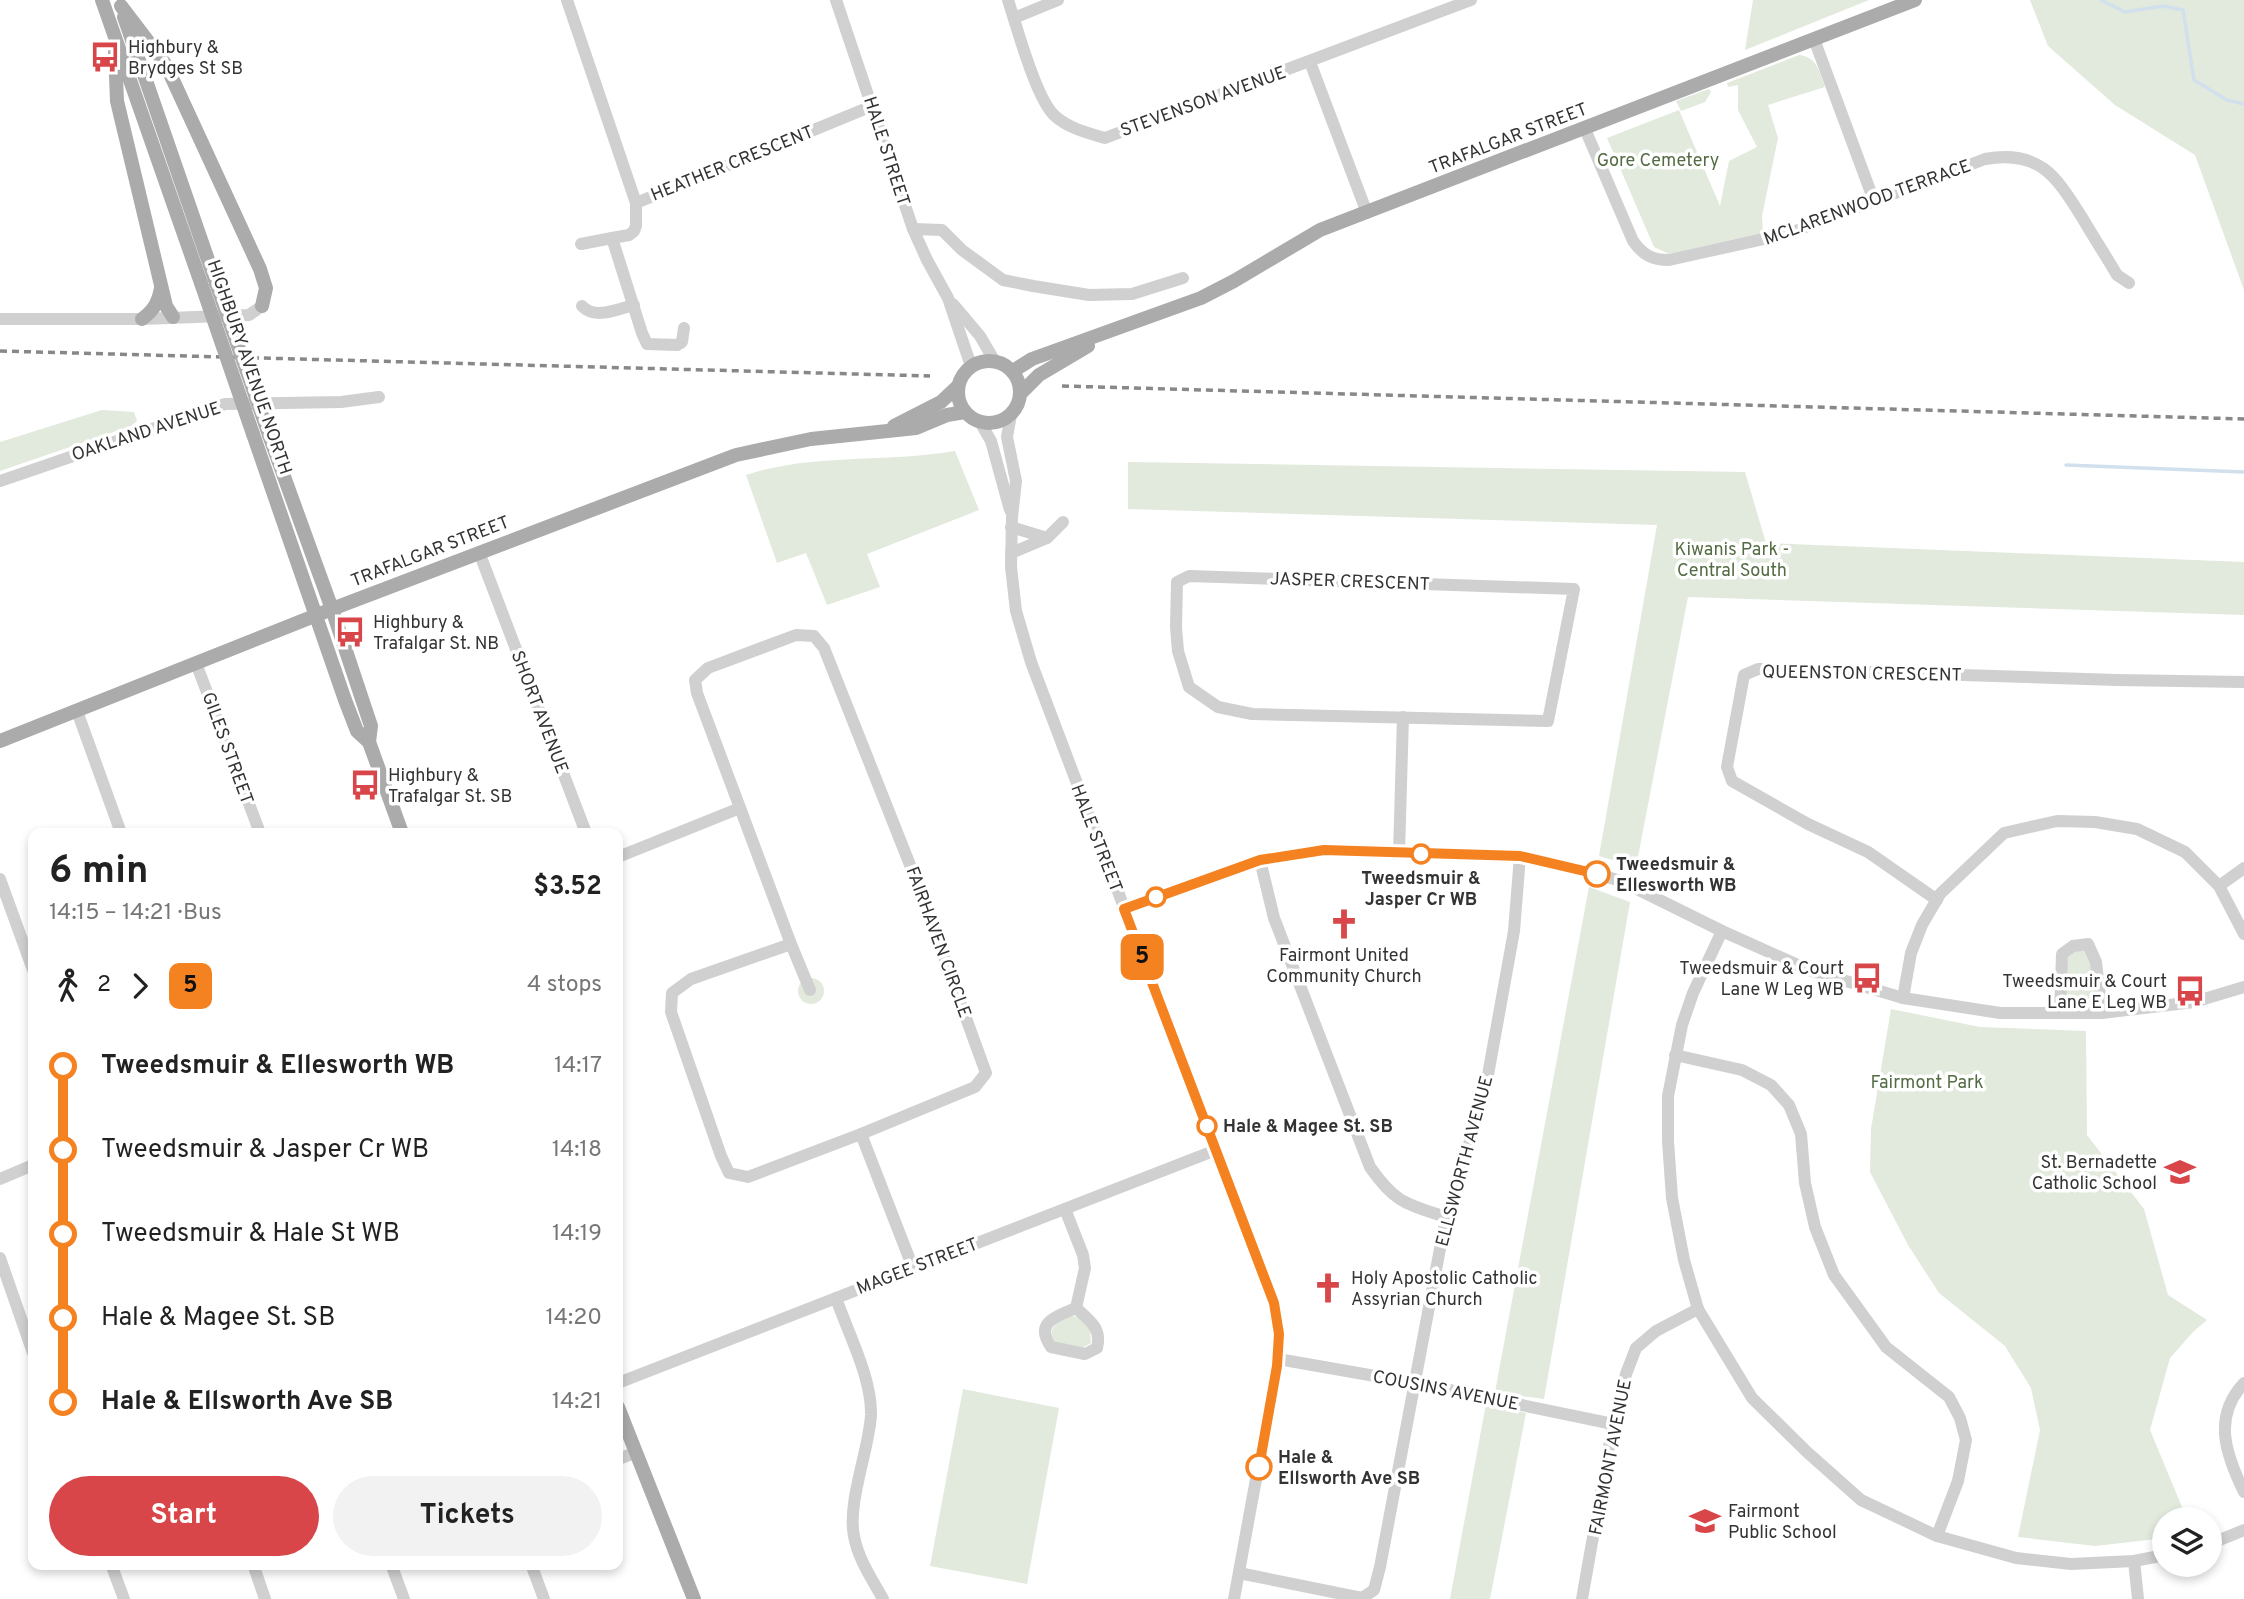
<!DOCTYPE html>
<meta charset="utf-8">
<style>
body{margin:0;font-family:Overpass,sans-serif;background:#f2f2f2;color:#222;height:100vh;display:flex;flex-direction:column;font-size:26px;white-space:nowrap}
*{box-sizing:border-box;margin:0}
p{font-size:23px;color:#767676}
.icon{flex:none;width:38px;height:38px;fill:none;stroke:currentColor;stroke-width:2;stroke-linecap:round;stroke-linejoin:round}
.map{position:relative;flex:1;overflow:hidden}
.details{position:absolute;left:28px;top:828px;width:595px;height:742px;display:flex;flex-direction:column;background:#fff;border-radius:14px;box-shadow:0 4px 10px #0003}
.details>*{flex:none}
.badge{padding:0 14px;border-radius:10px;font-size:24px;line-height:46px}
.buttons{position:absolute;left:2152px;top:1507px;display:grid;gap:14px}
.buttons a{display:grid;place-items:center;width:70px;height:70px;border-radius:50%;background:#fff;box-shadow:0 4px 10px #0003;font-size:35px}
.map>.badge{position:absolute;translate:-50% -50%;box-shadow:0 0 0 4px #fff}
.legs{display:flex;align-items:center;gap:10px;height:77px;padding:0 21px;font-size:23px}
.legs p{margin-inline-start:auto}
.summary{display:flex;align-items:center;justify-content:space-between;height:119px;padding:0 21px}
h1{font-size:38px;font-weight:700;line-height:52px}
.action{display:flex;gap:14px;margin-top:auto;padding:14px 21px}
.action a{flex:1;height:80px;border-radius:42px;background:#d9464a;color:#fff;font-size:28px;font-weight:700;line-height:80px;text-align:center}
.action a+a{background:#f2f2f2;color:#222}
ul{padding:0 21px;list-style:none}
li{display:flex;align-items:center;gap:24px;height:84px;font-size:26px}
li i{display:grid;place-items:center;width:10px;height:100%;margin:0 9px;background:currentColor}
li i::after{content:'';width:18px;height:18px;margin:-9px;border:5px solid;border-radius:50%;background:#fff}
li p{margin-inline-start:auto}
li:first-child i{background:linear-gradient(#0000 50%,currentColor 0)}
li:last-child i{background:linear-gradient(currentColor 50%,#0000 0)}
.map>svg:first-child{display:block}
.green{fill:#e2e9dd}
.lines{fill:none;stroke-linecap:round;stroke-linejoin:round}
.stream{stroke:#d1e0ec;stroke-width:3.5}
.minor{stroke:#d0d0d0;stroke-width:12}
.major{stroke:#ababab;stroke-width:14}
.rail{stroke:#888;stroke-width:3.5;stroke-dasharray:7 5;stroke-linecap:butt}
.major-bridge{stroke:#ababab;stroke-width:14}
.line-1-casing{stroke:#fff;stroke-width:16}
.line-1{stroke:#f58220;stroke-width:10}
.stop-1-dot{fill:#fff;stroke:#f58220;stroke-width:3.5}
.labels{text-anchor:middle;stroke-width:7;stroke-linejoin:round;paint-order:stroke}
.poi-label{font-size:18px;fill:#333;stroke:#fff;text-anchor:start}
.street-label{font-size:18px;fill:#333;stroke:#fff}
.park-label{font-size:18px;fill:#546c43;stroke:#fff}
.stop-label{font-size:18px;font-weight:bold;fill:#333;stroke:#fff;text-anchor:start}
</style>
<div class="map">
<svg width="2244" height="1599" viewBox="0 0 2244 1599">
<rect width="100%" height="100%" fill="#fff"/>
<!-- green -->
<g class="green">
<path d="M 1753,0 L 1869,0 L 1745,50 Z"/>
<path d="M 2030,0 L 2244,0 L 2244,290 L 2195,155 L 2115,105 L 2048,46 Z"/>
<path d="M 1799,55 C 1817,57 1819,71 1825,87 L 1768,105 L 1778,138 L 1762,216 L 1763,233 L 1669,254 L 1654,247 L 1607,138 L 1679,110 L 1720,206 L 1729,161 L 1757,147 L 1738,110 L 1738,85 L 1728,87 L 1727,83 Z"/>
<path d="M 1709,89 L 1711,92 L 1705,102 L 1681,111 L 1676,101 Z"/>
<path d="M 102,410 L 134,412 L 137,421 L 131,426 L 0,471 L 0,442 Z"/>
<path d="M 955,451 L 979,510 L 867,554 L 880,587 L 827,605 L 806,553 L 777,563 L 746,475 C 813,453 886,463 955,451 Z"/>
<path d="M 1128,462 L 1745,472 L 1766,543 L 2244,562 L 2244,615 L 1688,597 L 1636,867 L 1599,856 L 1657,525 L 1128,509 Z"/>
<path d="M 1589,887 L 1630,902 L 1544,1399 L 1495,1392 Z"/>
<path d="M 2073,950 L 2086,951 L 2090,955 L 2094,996 L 2094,1003 C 2088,1006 2084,1008 2077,1006 C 2059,1003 2067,969 2068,954 Z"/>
<circle cx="811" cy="991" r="13"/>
<path d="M 1891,1009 L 1980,1027 L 2086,1031 L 2087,1135 L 2144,1209 L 2168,1295 L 2207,1320 L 2193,1332 L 2170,1358 L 2150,1430 L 2187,1519 L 2165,1519 L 2165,1538 L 2095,1546 L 2018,1537 L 2040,1430 L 2031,1388 L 2005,1346 L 1939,1293 L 1908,1245 L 1870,1172 L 1871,1129 Z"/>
<path d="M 1072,1316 L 1078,1317 L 1090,1329 L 1091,1343 L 1082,1348 L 1055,1342 C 1045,1327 1059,1322 1072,1316 Z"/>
<path d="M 963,1389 L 1059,1408 L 1027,1584 L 930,1566 Z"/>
<path d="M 1486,1404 L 1526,1413 L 1490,1599 L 1450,1599 Z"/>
</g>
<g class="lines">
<!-- stream -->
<g class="stream">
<path d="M 2101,0 L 2125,12 L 2163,6 L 2183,10 L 2194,80 L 2227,100 L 2244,104"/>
<path d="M 2066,465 L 2244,472"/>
</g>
<!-- minor -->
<g class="minor">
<path d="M 567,0 L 636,203 L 872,106"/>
<path d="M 836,0 L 913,229 L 927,260 L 948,298 L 971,366"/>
<path d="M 1008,0 C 1017,27 1036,99 1055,116 C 1068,128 1088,133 1105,138 L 1471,0"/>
<path d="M 1014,18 L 1058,0"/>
<path d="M 1814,39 L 1874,201"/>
<path d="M 1310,62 L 1367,213"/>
<path d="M 1585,129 L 1633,241 C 1643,255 1652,260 1669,260 L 1790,233 L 1985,159 C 2041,149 2057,178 2083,219 C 2094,238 2106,256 2117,275 L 2129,283"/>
<path d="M 636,203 L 636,226 L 634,231 L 629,235 L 612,238 L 642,333 L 647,344 L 677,345 L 682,342 L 684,328"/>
<path d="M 913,229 L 942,230 L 962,250 L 1003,280 L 1033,286 L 1089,295 L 1132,294 L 1183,278"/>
<path d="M 581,244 L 612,238"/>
<path d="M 953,304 L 980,336 L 994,360"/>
<path d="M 582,306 C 595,320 617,309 634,305"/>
<path d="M 0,319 L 142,319 L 249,315 L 262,306"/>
<path d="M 1011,415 L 1007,437 L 1016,481 L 1012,517 L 1011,567 L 1016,611 L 1031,662 L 1274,1303 L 1279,1334 L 1277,1365 L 1234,1599"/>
<path d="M 980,422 L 991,441 L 1010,510"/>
<path d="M 0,481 L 225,404 L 341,402 L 379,397"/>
<path d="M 1011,527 L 1047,538"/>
<path d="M 479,552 L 586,833"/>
<path d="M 1011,553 L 1047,538 L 1063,522"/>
<path d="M 1189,576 L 1574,589 L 1548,721 L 1252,714 L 1218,707 L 1189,687 L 1178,651 L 1176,627 L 1177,582 Z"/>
<path d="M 196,663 L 260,833"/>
<path d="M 77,711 L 121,833"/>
<path d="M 1399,853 L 1403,717"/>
<path d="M 618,857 L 740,808"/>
<path d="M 1260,860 L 1274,918 L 1370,1167 C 1395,1203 1406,1204 1446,1217"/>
<path d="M 0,879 L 33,970"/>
<path d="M 2219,886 L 2244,868"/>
<path d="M 1937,900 L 1868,852 L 1808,824 L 1732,781 L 1727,767 L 1744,675 L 1758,669 L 1773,669 L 2116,680 L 2244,682"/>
<path d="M 1124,909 L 1260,860 L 1324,850 L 1520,856 L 1573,867 L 1621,881 L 1722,931 L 1809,970 L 1903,998 L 2000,1013 L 2102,1013 L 2194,1002 L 2244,987"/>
<path d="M 1722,931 L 1693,993 L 1682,1025 L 1668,1096 L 1668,1141 L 1672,1198 L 1684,1260 L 1698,1309 L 1752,1398 L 1807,1452 L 1861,1500 L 1937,1536 L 2016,1558 L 2071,1564 L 2134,1561 L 2165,1555"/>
<path d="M 791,944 L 691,979 L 672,993 L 671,1012 L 721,1156 L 729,1173 L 748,1177 L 861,1134 L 975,1087 L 986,1073 L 914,875 L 824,648 L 814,636 L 796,635 L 708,668 L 695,680 L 697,693 L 791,944 L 810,990"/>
<path d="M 1903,998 L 1911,953 L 1922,925 L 1940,894 L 2004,833 L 2057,821 L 2095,822 L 2137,829 L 2185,852 L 2219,886 L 2244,934"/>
<path d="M 2060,1013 L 2062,954 L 2073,946 L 2088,944 L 2096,962 L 2102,1013"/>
<path d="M 1675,1055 L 1742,1070 L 1771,1085 L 1789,1105 L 1801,1134 L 1805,1183 L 1815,1227 L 1834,1275 L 1886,1347 L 1949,1397 L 1960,1418 L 1966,1440 L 1958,1481 L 1937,1536"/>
<path d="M 861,1134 L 913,1268"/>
<path d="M 0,1179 L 33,1165"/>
<path d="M 1065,1209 L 1083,1255 L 1085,1268 L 1076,1308 C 1056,1317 1034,1322 1051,1347 L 1085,1354 L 1097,1348 C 1102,1328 1090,1321 1076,1308"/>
<path d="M 0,1258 L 33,1353"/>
<path d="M 836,1298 C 848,1333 872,1378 871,1415 C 869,1450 847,1503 854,1536 C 858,1559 872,1579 883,1599"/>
<path d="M 1278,1359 L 1415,1383 L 1613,1424"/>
<path d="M 618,1383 L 1216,1150"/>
<path d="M 2244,1383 C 2212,1417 2226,1455 2244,1492"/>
<path d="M 618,1459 L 635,1453"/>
<path d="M 2210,1544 L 2244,1530"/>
<path d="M 2134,1561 L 2138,1599"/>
<path d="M 111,1564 L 124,1599"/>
<path d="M 253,1564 L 265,1599"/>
<path d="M 391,1564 L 404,1599"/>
<path d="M 531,1564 L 544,1599"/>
<path d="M 1239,1573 L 1362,1598 L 1374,1590 L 1380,1567 L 1446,1217 L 1484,1097 L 1514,931 L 1520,856"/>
<path d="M 1582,1599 L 1613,1424 L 1626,1374 L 1636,1348 L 1656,1331 L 1698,1309"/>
</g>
<!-- major -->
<g class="major">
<path d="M 102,0 L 201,283"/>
<path d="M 121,6 L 166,65 L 260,269 L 266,288 L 262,306"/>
<path d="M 124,17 L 216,283"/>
<path d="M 115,52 L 117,101 L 166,306 L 173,317"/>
<path d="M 142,319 C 154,310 158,303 161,288"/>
<circle cx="989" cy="392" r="31"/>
<path d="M 1013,371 L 1032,359 L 1201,298 L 1234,281 L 1320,230 L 1915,0"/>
<path d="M 1021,393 L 1039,375 L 1088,346"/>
<path d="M 894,426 L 941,402 L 958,386"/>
<path d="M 253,434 L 345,700 L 357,731 L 369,742 L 402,833"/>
<path d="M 269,435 L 332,609 L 371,726 L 369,742"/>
<path d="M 0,741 L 332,609 L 736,455 L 811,439 L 916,428 L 947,415 L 965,412"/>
<path d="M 618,1407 L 694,1599"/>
</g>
<!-- rail -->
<g class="rail">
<path d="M 0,351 L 930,376"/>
<path d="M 1062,386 L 2244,419"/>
</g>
<!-- major-bridge -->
<g class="major-bridge">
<path d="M 201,283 L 253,434"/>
<path d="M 216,283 L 269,435"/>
</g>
</g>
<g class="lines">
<!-- line-1 casing -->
<g class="line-1-casing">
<path id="line-1" d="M 1259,1467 L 1277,1366 L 1279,1334 L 1274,1303 L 1124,909 L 1260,860 L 1324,850 L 1520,856 L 1597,874"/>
</g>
<!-- line-1 -->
<use href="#line-1" class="line-1"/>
</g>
<!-- icons -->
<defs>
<g id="bus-bare" transform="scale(2.415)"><path d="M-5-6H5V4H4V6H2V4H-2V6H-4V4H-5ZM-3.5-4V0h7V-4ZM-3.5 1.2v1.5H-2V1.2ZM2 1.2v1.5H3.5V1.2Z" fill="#d9464a" stroke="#fff" stroke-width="2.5" paint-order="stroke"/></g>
<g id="church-bare" transform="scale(2.415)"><path d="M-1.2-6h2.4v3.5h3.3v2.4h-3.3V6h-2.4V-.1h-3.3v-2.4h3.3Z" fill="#d9464a" stroke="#fff" stroke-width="2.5" paint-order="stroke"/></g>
<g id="school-bare" transform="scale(2.415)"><path d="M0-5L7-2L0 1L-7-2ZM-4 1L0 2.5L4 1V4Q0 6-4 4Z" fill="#d9464a" stroke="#fff" stroke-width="2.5" paint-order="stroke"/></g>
</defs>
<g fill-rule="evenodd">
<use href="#bus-bare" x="105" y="57"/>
<use href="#bus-bare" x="350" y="632"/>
<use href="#bus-bare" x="365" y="785"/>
<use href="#church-bare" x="1344" y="924"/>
<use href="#bus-bare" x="1867" y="978"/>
<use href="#bus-bare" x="2190" y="991"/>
<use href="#school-bare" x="2180" y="1172"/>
<use href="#church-bare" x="1328" y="1288"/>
<use href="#school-bare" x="1705" y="1521"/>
</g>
<!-- markers -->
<g class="stop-1-dot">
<circle cx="1421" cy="854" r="9"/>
<circle cx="1597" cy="874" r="12"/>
<circle cx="1156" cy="897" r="9"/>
<circle cx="1207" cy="1126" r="9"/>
<circle cx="1259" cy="1467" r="12"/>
</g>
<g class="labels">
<!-- poi labels -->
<g class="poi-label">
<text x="128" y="53">Highbury &amp;<tspan x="128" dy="21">Brydges St SB</tspan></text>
<text x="373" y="628">Highbury &amp;<tspan x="373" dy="21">Trafalgar St. NB</tspan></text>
<text x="388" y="781">Highbury &amp;<tspan x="388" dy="21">Trafalgar St. SB</tspan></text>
<text x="1344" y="961" text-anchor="middle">Fairmont United<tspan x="1344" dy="21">Community Church</tspan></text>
<text x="1844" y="974" text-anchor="end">Tweedsmuir &amp; Court<tspan x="1844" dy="21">Lane W Leg WB</tspan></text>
<text x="2167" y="987" text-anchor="end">Tweedsmuir &amp; Court<tspan x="2167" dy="21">Lane E Leg WB</tspan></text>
<text x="2157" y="1168" text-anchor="end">St. Bernadette<tspan x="2157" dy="21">Catholic School</tspan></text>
<text x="1351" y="1284">Holy Apostolic Catholic<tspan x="1351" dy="21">Assyrian Church</tspan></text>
<text x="1728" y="1517">Fairmont<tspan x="1728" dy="21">Public School</tspan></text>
</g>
<!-- street labels -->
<g class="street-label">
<text transform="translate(1203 101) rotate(-20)" y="6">STEVENSON AVENUE</text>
<text transform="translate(1508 138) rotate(-21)" y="6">TRAFALGAR STREET</text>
<text transform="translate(887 151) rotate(72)" y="6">HALE STREET</text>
<text transform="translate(732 163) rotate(-22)" y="6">HEATHER CRESCENT</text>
<text transform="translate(1867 202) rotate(-20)" y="6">MCLARENWOOD TERRACE</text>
<text transform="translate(250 367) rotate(71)" y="6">HIGHBURY AVENUE NORTH</text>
<text transform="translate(146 431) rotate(-18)" y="6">OAKLAND AVENUE</text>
<text transform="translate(430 551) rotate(-21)" y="6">TRAFALGAR STREET</text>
<text transform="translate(1350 581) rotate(2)" y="6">JASPER CRESCENT</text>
<text transform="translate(1862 673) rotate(1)" y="6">QUEENSTON CRESCENT</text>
<text transform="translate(540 712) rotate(69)" y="6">SHORT AVENUE</text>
<text transform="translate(228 748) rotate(70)" y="6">GILES STREET</text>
<text transform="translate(1097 838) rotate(69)" y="6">HALE STREET</text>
<text transform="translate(939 942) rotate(70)" y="6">FAIRHAVEN CIRCLE</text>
<text transform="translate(1464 1161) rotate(-75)" y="6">ELLSWORTH AVENUE</text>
<text transform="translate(917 1266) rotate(-21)" y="6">MAGEE STREET</text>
<text transform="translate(1446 1390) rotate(11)" y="6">COUSINS AVENUE</text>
<text transform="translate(1610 1457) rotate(-79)" y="6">FAIRMONT AVENUE</text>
</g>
<!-- park labels -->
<g class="park-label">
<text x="1658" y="166">Gore Cemetery</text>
<text x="1732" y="555">Kiwanis Park -<tspan x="1732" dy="21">Central South</tspan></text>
<text x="1927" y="1088">Fairmont Park</text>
</g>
<!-- stop labels -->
<g class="stop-label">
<text x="1616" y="870">Tweedsmuir &amp;<tspan x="1616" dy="21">Ellesworth WB</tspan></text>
<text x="1421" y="884" text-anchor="middle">Tweedsmuir &amp;<tspan x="1421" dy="21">Jasper Cr WB</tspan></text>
<text x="1223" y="1132">Hale &amp; Magee St. SB</text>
<text x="1278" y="1463">Hale &amp;<tspan x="1278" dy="21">Ellsworth Ave SB</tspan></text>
</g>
</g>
</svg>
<div class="buttons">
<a><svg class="icon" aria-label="layers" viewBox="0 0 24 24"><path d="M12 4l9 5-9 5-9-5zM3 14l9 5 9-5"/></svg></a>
</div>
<b class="badge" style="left:1142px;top:957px;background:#f58220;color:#111">5</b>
<section class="details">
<div class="summary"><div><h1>6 min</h1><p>14:15 – 14:21 · Bus</p></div><b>$3.52</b></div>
<div class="legs"><svg class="icon" aria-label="walk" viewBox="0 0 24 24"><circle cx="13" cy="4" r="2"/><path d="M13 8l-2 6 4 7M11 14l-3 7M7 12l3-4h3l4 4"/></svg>2<svg class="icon" aria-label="forward" viewBox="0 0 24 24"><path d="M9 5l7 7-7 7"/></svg><b class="badge" style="background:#f58220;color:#111">5</b><p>4 stops</p></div>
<ul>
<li><i style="color:#f58220"></i><b>Tweedsmuir &amp; Ellesworth WB</b><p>14:17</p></li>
<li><i style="color:#f58220"></i><span>Tweedsmuir &amp; Jasper Cr WB</span><p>14:18</p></li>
<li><i style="color:#f58220"></i><span>Tweedsmuir &amp; Hale St WB</span><p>14:19</p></li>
<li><i style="color:#f58220"></i><span>Hale &amp; Magee St. SB</span><p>14:20</p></li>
<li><i style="color:#f58220"></i><b>Hale &amp; Ellsworth Ave SB</b><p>14:21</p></li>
</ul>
<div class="action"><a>Start</a><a>Tickets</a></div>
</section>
</div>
